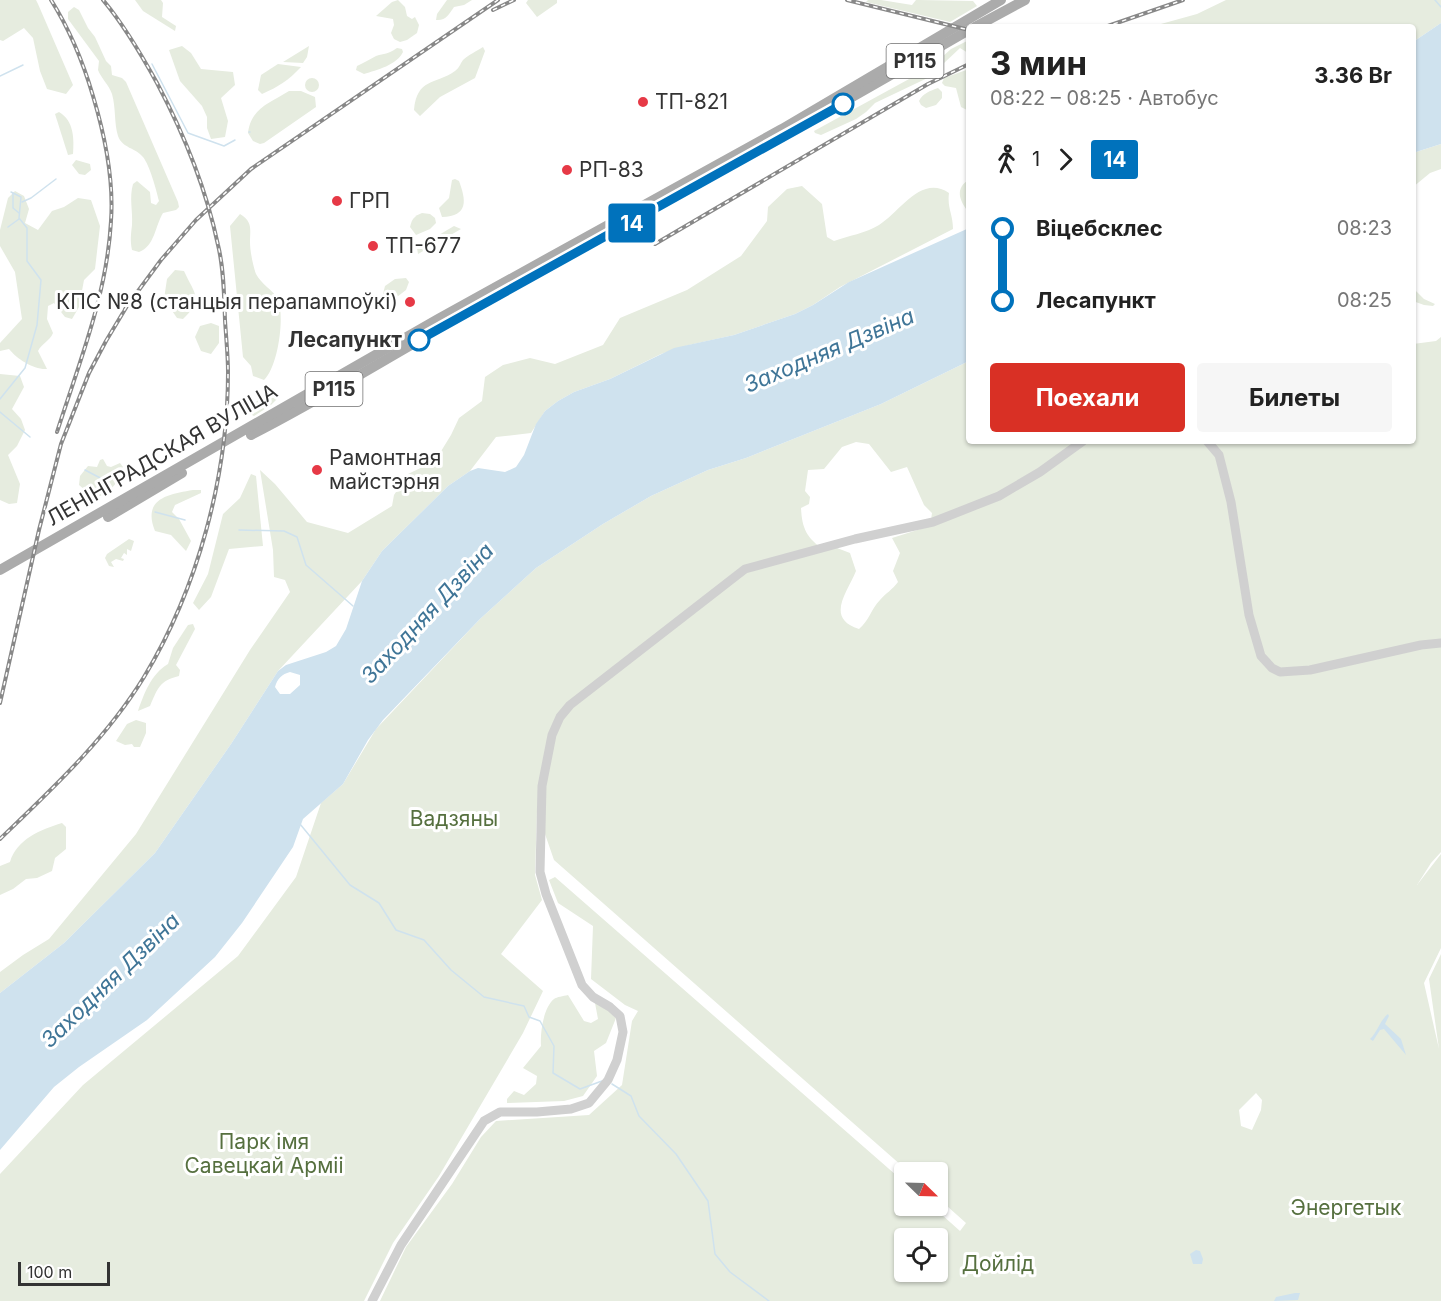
<!DOCTYPE html>
<html lang="ru">
<meta charset="utf-8">
<style>
body{margin:0;font-family:Inter,sans-serif;background:#f6f6f6;color:#222;height:100vh;display:flex;flex-direction:column;font-size:22px;white-space:nowrap}
*{box-sizing:border-box;margin:0}
p{font-size:20px;color:#767676}
.icon{flex:none;width:33px;height:33px;fill:none;stroke:currentColor;stroke-width:2;stroke-linecap:round;stroke-linejoin:round}
.map{position:relative;flex:1;overflow:hidden}
.drawer{position:absolute;left:966px;top:24px;width:450px;height:420px;display:flex;flex-direction:column;background:#fff;border-radius:6px;box-shadow:0 2px 4px #0004}
.drawer>*{flex:none}
.badge{padding:0 12px;border-radius:4px;font-size:21px;line-height:39px}
.needle{width:39px;rotate:113deg}
.buttons{position:absolute;left:894px;top:1162px;display:grid;gap:12px}
.buttons a{display:grid;place-items:center;width:54px;height:54px;border-radius:6px;background:#fff;box-shadow:0 2px 4px #0004;font-size:30px}
.scale{position:absolute;left:18px;bottom:15px;width:92px;box-sizing:border-box;padding-left:6px;border:3px solid #333;border-top:0;font-size:16px;line-height:21px;white-space:nowrap;color:#333;-webkit-text-stroke:4px #fff;paint-order:stroke}
.map>.badge{position:absolute;translate:-50% -50%;box-shadow:0 0 0 3px #fff}
.legs{display:flex;align-items:center;gap:9px;height:66px;padding:0 24px;font-size:20px}
.legs p{margin-inline-start:auto}
.overview{display:flex;align-items:center;justify-content:space-between;height:102px;padding:0 24px}
h1{font-size:33px;font-weight:700;line-height:45px}
.cta{display:flex;gap:12px;margin-top:auto;padding:12px 24px}
.cta a{flex:1;height:69px;border-radius:6px;background:#d93025;color:#fff;font-size:24px;font-weight:700;line-height:69px;text-align:center}
.cta a+a{background:#f6f6f6;color:#222}
ul{padding:0 24px;list-style:none}
li{display:flex;align-items:center;gap:21px;height:72px;font-size:22px}
li i{display:grid;place-items:center;width:9px;height:100%;margin:0 8px;background:currentColor}
li i::after{content:'';width:15px;height:15px;margin:-8px;border:4px solid;border-radius:50%;background:#fff}
li p{margin-inline-start:auto}
li:first-child i{background:linear-gradient(#0000 50%,currentColor 0)}
li:last-child i{background:linear-gradient(currentColor 50%,#0000 0)}
.map>svg:first-child{display:block}
.green{fill:#e6ecdf;fill-rule:evenodd}
.water{fill:#cfe2ee;fill-rule:evenodd}
.lines{fill:none;stroke-linecap:round;stroke-linejoin:round}
.stream{stroke:#cfe2ee;stroke-width:1.5}
.tertiary{stroke:#d0d0d0;stroke-width:9}
.primary{stroke:#ababab;stroke-width:10}
.rail-casing{stroke:#888;stroke-width:4}
.rail{stroke:#fff;stroke-width:1.5;stroke-dasharray:4.5;stroke-linecap:butt}
.line-1-casing{stroke:#fff;stroke-width:14}
.line-1{stroke:#0072bc;stroke-width:9}
.poi-dot{fill:#e63946;stroke:#fff;stroke-width:2}
.stop-1-dot{fill:#fff;stroke:#0072bc;stroke-width:3}
.labels{text-anchor:middle;stroke-width:6;stroke-linejoin:round;paint-order:stroke}
.shield{fill:#fff;stroke:#707070;stroke-width:1.5}
.shield-label{font-size:20px;font-weight:bold;fill:#333}
.poi-label{font-size:21px;fill:#333;stroke:#fff;text-anchor:start}
.stop-label{font-size:21px;font-weight:bold;fill:#333;stroke:#fff;text-anchor:end}
.street-label{font-size:21px;fill:#333;stroke:#fff}
.park-label{font-size:21px;fill:#56703f;stroke:#fff}
.water-label{font-size:22px;font-style:italic;fill:#3f7597;stroke:#fff}
</style>
<div class="map">
<svg width="1441" height="1301" viewBox="0 0 1441 1301">
<rect width="100%" height="100%" fill="#fff"/>
<!-- green -->
<g class="green">
<path d="M 0,0 L 36,0 L 38,4 L 73,85 L 66,94 L 47,89 L 40,71 L 33,38 L 24,28 L 3,41 L 0,40 Z"/>
<path d="M 135,0 L 161,0 L 163,3 L 162,17 L 176,26 L 175,31 L 143,11 Z"/>
<path d="M 398,0 L 405,7 L 407,16 L 412,19 L 415,17 L 419,25 L 417,33 L 407,40 L 400,42 L 394,39 L 391,33 L 394,25 L 393,19 L 376,16 L 392,2 Z"/>
<path d="M 447,0 L 472,0 L 464,5 L 454,7 C 449,14 446,21 436,20 L 437,14 Z"/>
<path d="M 528,0 L 557,0 L 557,3 L 537,17 L 526,3 Z"/>
<path d="M 868,0 L 881,0 L 912,5 L 916,0 L 919,0 L 973,1 L 977,6 L 950,22 L 866,2 Z"/>
<path d="M 1226,0 L 1441,0 L 1441,23 L 1413,42 L 1413,27 L 1150,27 L 1197,14 Z"/>
<path d="M 74,7 L 79,10 L 88,28 L 95,37 L 106,61 L 111,66 L 112,75 L 122,78 L 126,82 L 178,202 L 179,207 L 176,210 L 163,213 C 155,226 155,246 139,252 L 132,250 C 130,240 131,234 132,225 C 133,211 129,198 133,184 L 137,181 L 150,192 L 151,203 L 156,205 L 159,201 C 156,189 150,166 143,157 C 136,148 122,148 118,136 C 114,123 116,108 112,94 C 109,85 101,78 98,70 L 99,61 L 68,19 L 68,12 Z"/>
<path d="M 969,40 L 968,53 L 960,48 L 943,64 L 938,73 L 875,103 L 866,112 L 856,119 L 821,135 L 815,133 L 814,131 L 931,67 L 951,49 Z"/>
<path d="M 182,46 L 191,53 L 201,69 L 233,72 L 235,85 L 221,98 L 228,121 L 225,137 L 211,139 L 207,128 L 207,117 L 202,106 L 180,81 L 169,50 Z"/>
<path d="M 309,46 L 307,57 L 303,63 L 283,62 Z"/>
<path d="M 483,47 L 485,51 L 475,78 L 440,97 L 420,116 L 414,110 C 417,78 435,85 455,71 C 460,67 460,64 463,60 C 468,55 477,51 483,47 Z"/>
<path d="M 397,48 L 402,49 L 403,52 C 397,65 377,70 364,74 L 356,70 L 357,66 C 364,63 370,59 376,56 C 385,53 387,55 397,48 Z"/>
<path d="M 278,64 L 301,67 C 289,80 278,87 262,94 L 258,90 L 261,75 Z"/>
<path d="M 969,69 L 969,111 L 961,107 L 956,88 L 945,86 L 942,83 L 944,78 Z"/>
<circle cx="312" cy="85" r="7"/>
<path d="M 938,88 L 942,92 L 942,98 L 936,105 L 926,108 L 921,105 L 919,101 C 923,93 930,91 938,88 Z"/>
<path d="M 289,91 L 301,91 L 315,97 L 316,107 L 264,143 L 260,144 L 253,141 L 248,133 C 251,108 270,103 289,91 Z"/>
<path d="M 59,112 C 74,121 74,138 73,154 L 68,155 L 55,114 Z"/>
<path d="M 1441,144 L 1441,169 L 1430,173 L 1413,187 L 1413,153 Z"/>
<path d="M 76,160 L 90,164 L 91,170 L 85,175 L 79,174 L 72,165 Z"/>
<path d="M 455,179 L 459,181 C 466,200 469,216 442,217 L 439,208 L 449,198 L 452,180 Z"/>
<path d="M 967,181 L 969,183 L 969,213 C 961,203 954,190 967,181 Z"/>
<path d="M 802,186 L 822,204 L 827,237 L 834,241 C 848,236 866,233 879,225 C 900,212 921,174 949,193 C 947,208 953,214 953,229 L 840,287 L 813,305 L 795,314 L 734,335 L 689,345 L 661,354 L 610,379 L 574,392 L 558,401 L 545,411 L 531,433 L 496,437 L 470,471 L 448,486 L 382,551 L 362,581 L 278,671 L 231,744 L 155,853 L 64,943 L 0,993 L 0,972 L 23,955 L 49,939 L 136,834 L 250,650 L 290,592 L 285,580 L 274,577 L 273,550 L 260,470 L 275,484 L 307,522 L 348,533 L 392,506 L 394,495 L 408,474 L 435,461 L 451,435 L 459,418 L 482,401 L 485,377 L 503,365 L 530,358 L 555,364 L 603,345 L 620,318 L 687,290 L 741,256 L 767,221 L 768,207 L 787,189 Z"/>
<path d="M 15,191 L 24,196 L 29,209 L 25,223 L 38,230 L 52,211 L 64,207 L 78,198 L 91,200 L 100,226 L 95,269 L 84,280 L 79,307 L 72,319 L 65,317 L 54,303 L 48,306 L 47,319 L 53,333 C 50,341 42,343 38,351 L 47,369 C 34,370 17,359 9,349 L 0,351 L 0,343 L 22,319 L 15,272 L 0,246 L 0,230 L 8,198 Z"/>
<path d="M 422,213 L 430,214 L 435,218 L 436,223 L 430,229 L 416,235 L 410,227 C 412,219 414,216 422,213 Z"/>
<path d="M 240,214 C 253,222 250,229 250,242 C 250,251 253,266 256,274 C 261,284 273,290 278,299 C 285,317 278,367 264,380 L 253,376 L 251,366 L 243,357 L 230,226 Z"/>
<path d="M 454,226 L 461,229 L 418,254 L 417,248 Z"/>
<path d="M 175,270 L 184,271 C 195,295 204,299 183,319 L 177,318 L 164,299 L 167,279 Z"/>
<path d="M 406,278 L 409,282 L 406,290 L 393,300 L 382,298 L 385,286 L 395,279 Z"/>
<path d="M 1413,288 L 1424,299 L 1435,304 L 1433,306 L 1424,305 L 1413,301 Z"/>
<path d="M 211,323 L 219,326 L 219,343 L 211,354 L 201,351 L 195,337 L 200,326 Z"/>
<path d="M 1441,337 L 1441,852 L 1431,863 L 1417,885 L 1441,854 L 1441,948 L 1424,983 L 1439,1049 L 1429,979 L 1441,954 L 1441,1301 L 380,1301 L 406,1247 L 452,1184 L 481,1137 L 496,1121 L 589,1115 L 622,1085 L 632,1021 L 638,1011 L 625,1005 L 591,979 L 593,926 L 558,903 L 549,880 L 555,877 L 904,1182 L 904,1206 L 932,1206 L 960,1231 L 966,1223 L 938,1198 L 938,1173 L 910,1173 L 554,860 L 537,811 L 535,875 L 542,900 L 501,954 L 543,991 L 523,1033 L 439,1176 L 393,1243 L 364,1301 L 0,1301 L 0,1174 L 83,1085 L 238,956 L 296,877 L 321,803 L 343,784 L 376,729 L 480,619 L 536,568 L 603,524 L 651,496 L 708,470 L 746,458 L 881,404 L 969,361 L 969,441 L 1413,441 L 1413,344 L 1436,341 ZM 856,442 L 869,444 L 891,472 L 907,467 L 924,505 L 932,513 L 930,526 L 892,538 L 900,553 L 893,571 L 898,582 C 892,590 886,593 880,600 C 871,609 869,621 859,629 C 825,618 847,593 856,571 L 850,553 L 837,548 L 824,550 C 807,538 802,529 801,508 L 809,504 L 810,497 L 805,491 L 808,470 L 824,469 L 842,447 ZM 1256,1093 L 1262,1100 L 1261,1110 L 1252,1130 L 1241,1126 L 1239,1110 ZM 904,1239 L 938,1239 L 938,1272 L 904,1272 Z"/>
<path d="M 0,374 L 20,376 L 24,387 L 12,409 L 21,419 L 25,430 L 17,446 L 8,455 L 20,484 L 17,503 L 9,504 L 0,500 Z"/>
<path d="M 277,392 L 278,398 L 271,405 L 254,416 L 250,414 C 255,400 262,393 277,392 Z"/>
<path d="M 103,459 L 107,466 L 111,467 L 120,463 L 123,467 C 119,480 113,491 100,496 L 85,490 L 79,485 L 80,476 L 88,466 L 97,467 L 100,460 Z"/>
<path d="M 251,474 L 256,476 L 263,546 L 229,549 L 211,597 L 199,610 L 193,603 L 208,574 L 223,514 L 240,498 Z"/>
<path d="M 193,490 L 201,490 L 201,493 L 175,505 L 172,512 L 179,519 L 191,541 L 186,551 L 171,535 L 155,531 C 142,499 168,494 193,490 Z"/>
<path d="M 129,539 L 134,541 L 131,551 L 127,549 L 127,555 L 124,553 L 121,558 L 124,559 L 123,561 L 116,559 L 111,562 L 114,567 L 109,566 L 105,558 L 107,554 Z"/>
<path d="M 193,624 L 195,629 L 176,665 L 180,670 L 179,676 C 159,681 158,688 150,706 L 138,711 C 144,694 151,674 168,664 L 173,648 L 188,625 Z"/>
<path d="M 136,720 L 146,723 L 146,733 L 140,747 L 134,747 L 132,744 L 125,745 L 116,741 L 127,724 Z"/>
<path d="M 62,823 L 66,827 L 66,849 L 55,858 L 52,871 L 37,878 L 26,879 L 13,889 L 0,895 L 0,866 L 10,862 C 17,839 40,830 62,823 Z"/>
<path d="M 568,995 L 584,1021 L 591,1023 L 598,1019 L 595,1003 L 603,1003 L 616,1018 L 606,1043 L 594,1051 L 597,1076 L 583,1096 L 564,1101 L 507,1103 L 507,1099 L 514,1091 L 524,1095 L 536,1084 L 537,1076 L 523,1068 L 541,1046 C 540,1034 543,1008 554,999 C 557,997 563,996 568,995 Z"/>
</g>
<!-- water -->
<g class="water">
<path d="M 1441,23 L 1441,144 L 1413,153 L 1413,42 Z"/>
<path d="M 969,228 L 969,361 L 881,404 L 746,458 L 708,470 L 651,496 L 603,524 L 536,568 L 480,619 L 383,720 L 368,740 L 343,784 L 303,819 L 293,847 L 242,923 L 215,957 L 147,1020 L 79,1067 L 54,1087 L 0,1150 L 0,993 L 64,943 L 155,853 L 231,744 L 278,671 L 286,665 L 326,652 L 336,646 L 346,629 L 362,581 L 382,551 L 448,486 L 470,471 L 478,468 L 505,472 L 516,467 L 524,455 L 536,424 L 545,411 L 558,401 L 574,392 L 610,379 L 674,348 L 734,335 L 795,314 L 813,305 L 849,282 ZM 290,672 L 300,675 L 300,685 L 290,694 L 280,694 L 275,687 C 277,679 282,674 290,672 Z"/>
<path d="M 1388,1014 L 1389,1016 L 1385,1024 L 1401,1039 L 1406,1055 L 1384,1029 L 1380,1030 L 1373,1041 L 1370,1039 C 1377,1033 1380,1020 1388,1014 Z"/>
<path d="M 1196,1250 L 1200,1251 L 1203,1259 L 1202,1264 L 1193,1264 L 1190,1254 Z"/>
<path d="M 1295,1293 L 1300,1293 L 1298,1300 L 1274,1301 L 1276,1297 Z"/>
</g>
<g class="lines">
<!-- stream -->
<g class="stream">
<path d="M 1435,0 L 1441,7"/>
<path d="M 152,64 L 188,133 L 224,146 L 235,140"/>
<path d="M 0,76 L 23,65"/>
<path d="M 249,132 L 250,132"/>
<path d="M 13,193 L 13,208 L 19,213"/>
<path d="M 22,202 L 31,198 L 56,179"/>
<path d="M 8,227 L 19,219"/>
<path d="M 0,399 L 25,368 L 37,325 L 41,280 L 27,261 L 27,228 L 19,218 L 21,197 L 11,192"/>
<path d="M 0,412 L 30,437"/>
<path d="M 85,470 L 106,481"/>
<path d="M 155,512 L 185,520"/>
<path d="M 239,530 L 284,531 L 297,537 L 306,565 L 353,606"/>
<path d="M 300,824 L 350,885 L 379,903 L 396,930 L 424,940 L 451,970 L 484,997 L 524,1006 L 529,1017 L 540,1021 L 554,1046 L 553,1073 L 580,1089 L 602,1081"/>
<path d="M 612,1084 L 631,1096 L 639,1116 L 676,1154 L 708,1201 L 715,1254 L 730,1272 L 769,1301"/>
</g>
<!-- tertiary -->
<g class="tertiary">
<path d="M 1207,441 L 1219,455 L 1231,502 L 1249,615 L 1261,656 L 1272,668 L 1280,672 L 1310,670 L 1421,645 L 1441,643"/>
<path d="M 372,1301 L 401,1245 L 484,1121 L 500,1112 L 537,1112 L 571,1109 L 589,1103 L 608,1080 L 617,1060 L 623,1032 L 620,1016 L 610,1007 L 593,997 L 582,985 L 546,894 L 540,872 L 542,786 L 552,735 L 560,717 L 570,705 L 745,569 L 855,539 L 933,522 L 999,496 L 1040,472 L 1083,441"/>
</g>
<!-- primary -->
<g class="primary">
<path d="M 975,27 L 1025,0"/>
<path d="M 251,435 C 318,401 382,361 448,324 C 623,227 796,130 969,30"/>
<path d="M 108,517 L 182,473"/>
<path d="M 0,570 L 438,319 L 782,129 L 1001,0"/>
</g>
<!-- rail casing -->
<g class="rail-casing">
<g id="rail">
<path d="M 51,0 C 70,30 83,62 93,96 C 105,136 114,179 111,221 C 107,295 79,363 57,432"/>
<path d="M 847,0 L 969,30"/>
<path d="M 493,10 L 514,0"/>
<path d="M 1105,27 L 1183,0"/>
<path d="M 655,244 L 928,84 L 969,64"/>
<path d="M 0,703 L 39,530 L 61,444 L 89,373 L 106,341 L 127,306 L 161,260 L 196,220 L 251,169 L 498,0"/>
<path d="M 0,839 C 52,789 106,739 144,677 C 198,588 228,476 228,372 C 228,355 226,337 225,320 C 224,296 224,269 218,245 C 206,188 184,134 157,83 C 141,54 124,25 103,0"/>
</g>
</g>
<!-- rail -->
<use href="#rail" class="rail"/>
</g>
<g class="lines">
<!-- line-1 casing -->
<g class="line-1-casing">
<path id="line-1" d="M 419,340 L 843,104"/>
</g>
<!-- line-1 -->
<use href="#line-1" class="line-1"/>
</g>
<!-- markers -->
<g class="poi-dot">
<circle cx="643" cy="102" r="6"/>
<circle cx="567" cy="170" r="6"/>
<circle cx="337" cy="201" r="6"/>
<circle cx="373" cy="246" r="6"/>
<circle cx="410" cy="302" r="6"/>
<circle cx="317" cy="470" r="6"/>
</g>
<g class="stop-1-dot">
<circle cx="843" cy="104" r="10"/>
<circle cx="419" cy="340" r="10"/>
</g>
<g class="labels">
<!-- shield labels -->
<g class="shield">
<rect x="886.5" y="44" width="57" height="34" rx="4.5"/>
<rect x="305.5" y="372" width="57" height="34" rx="4.5"/>
</g>
<g class="shield-label">
<text x="915" y="68">Р115</text>
<text x="334" y="396">Р115</text>
</g>
<!-- poi labels -->
<g class="poi-label">
<text x="655" y="109">ТП-821</text>
<text x="579" y="177">РП-83</text>
<text x="349" y="208">ГРП</text>
<text x="385" y="253">ТП-677</text>
<text x="398" y="309" text-anchor="end">КПС №8 (станцыя перапампоўкі)</text>
<text x="329" y="465">Рамонтная<tspan x="329" dy="24">майстэрня</tspan></text>
</g>
<!-- stop labels -->
<g class="stop-label">
<text x="402" y="347">Лесапункт</text>
</g>
<!-- street labels -->
<g class="street-label">
<text transform="translate(162 455) rotate(-30)" y="7">ЛЕНІНГРАДСКАЯ ВУЛІЦА</text>
</g>
<!-- park labels -->
<g class="park-label">
<text x="454" y="826">Вадзяны</text>
<text x="264" y="1149">Парк імя<tspan x="264" dy="24">Савецкай Арміі</tspan></text>
<text x="1346" y="1215">Энергетык</text>
<text x="998" y="1271">Дойлід</text>
</g>
<!-- water labels -->
<g class="water-label">
<text transform="translate(829 350) rotate(-23)" y="8">Заходняя Дзвіна</text>
<text transform="translate(427 613) rotate(-47)" y="8">Заходняя Дзвіна</text>
<text transform="translate(110 980) rotate(-44)" y="8">Заходняя Дзвіна</text>
</g>
</g>
</svg>
<div class="buttons">
<a><svg class="needle" viewBox="-14 -14 28 28"><path d="M0-13l5 13h-10z" fill="#e53935"/><path d="M0 13l5-13h-10z" fill="#767676"/></svg></a>
<a><svg class="icon" aria-label="locate" viewBox="0 0 24 24"><circle cx="12" cy="12" r="6"/><path d="M12 2v4M12 18v4M2 12h4M18 12h4"/></svg></a>
</div>
<div class="scale">100 m</div>
<b class="badge" style="left:632px;top:223px;background:#0072bc;color:#fff">14</b>
<section class="drawer">
<div class="overview"><div><h1>3 мин</h1><p>08:22 – 08:25 · Автобус</p></div><b>3.36 Br</b></div>
<div class="legs"><svg class="icon" aria-label="walk" viewBox="0 0 24 24"><circle cx="13" cy="4" r="2"/><path d="M13 8l-2 6 4 7M11 14l-3 7M7 12l3-4h3l4 4"/></svg>1<svg class="icon" aria-label="forward" viewBox="0 0 24 24"><path d="M9 5l7 7-7 7"/></svg><b class="badge" style="background:#0072bc;color:#fff">14</b></div>
<ul>
<li><i style="color:#0072bc"></i><b>Віцебсклес</b><p>08:23</p></li>
<li><i style="color:#0072bc"></i><b>Лесапункт</b><p>08:25</p></li>
</ul>
<div class="cta"><a>Поехали</a><a>Билеты</a></div>
</section>
</div>
